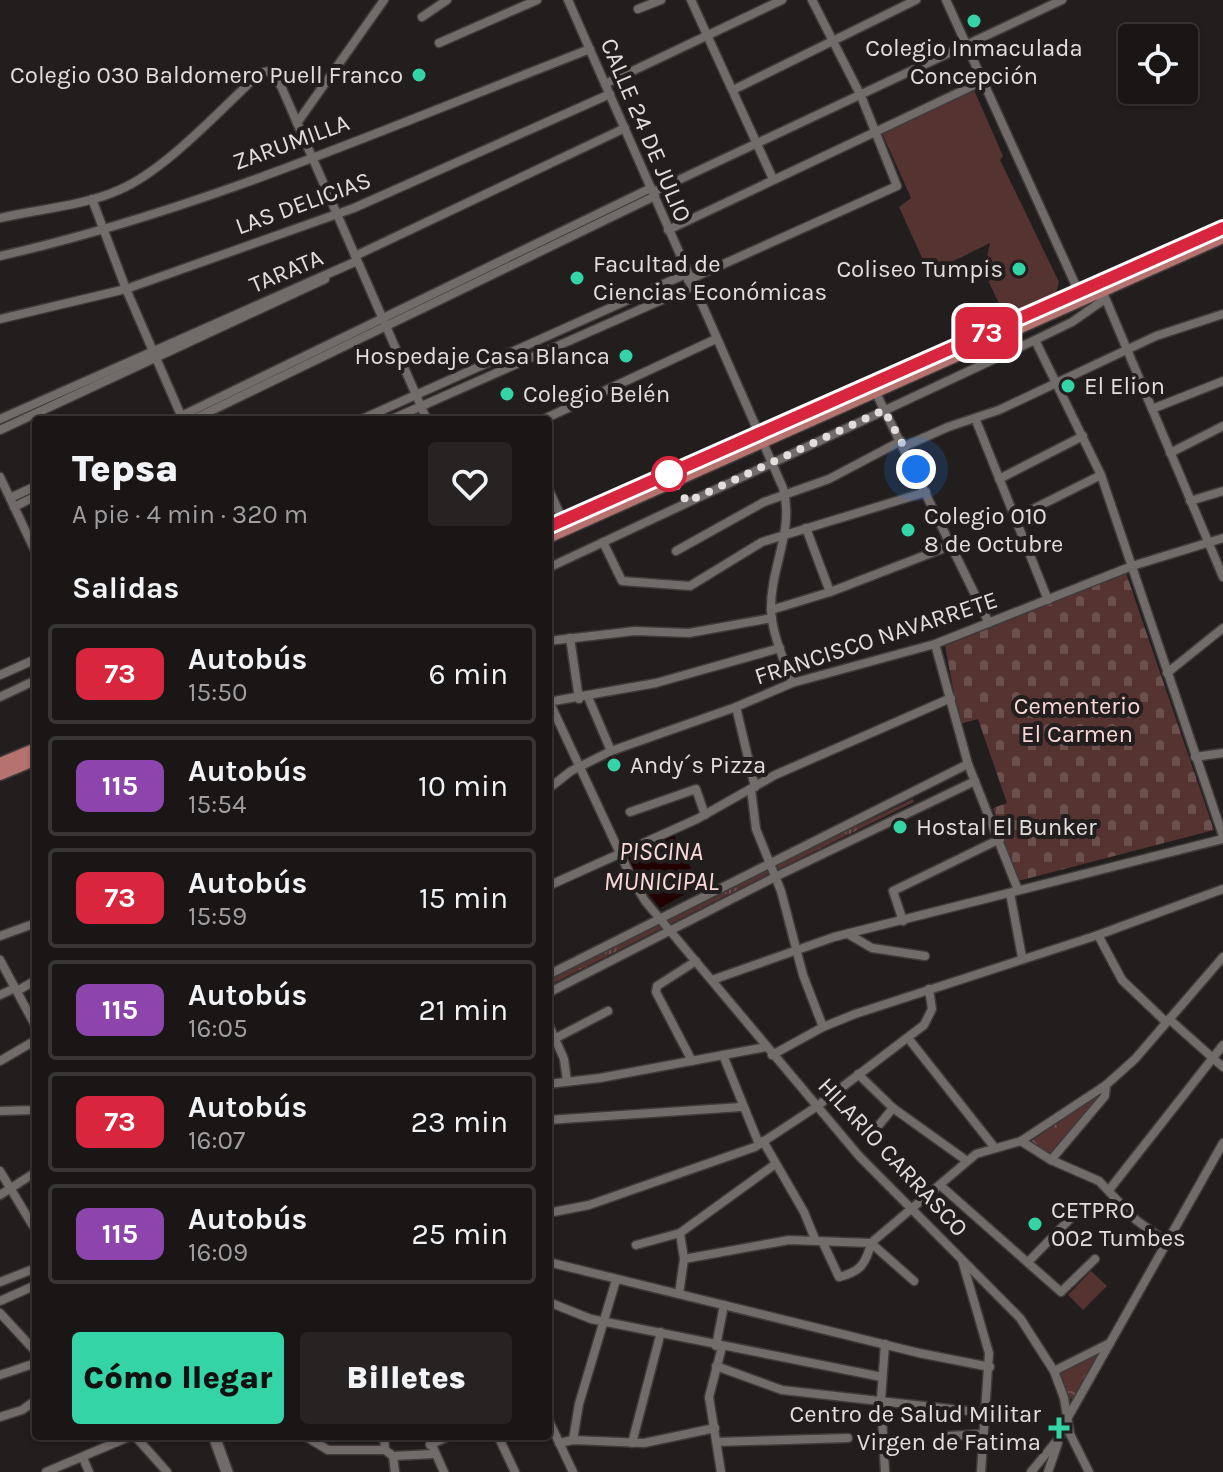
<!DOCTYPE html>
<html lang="es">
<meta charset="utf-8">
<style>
body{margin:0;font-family:Karla,sans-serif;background:#272323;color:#f1f3f6;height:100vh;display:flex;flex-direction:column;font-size:30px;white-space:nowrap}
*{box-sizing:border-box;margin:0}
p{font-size:26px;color:#9f9fa1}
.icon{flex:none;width:44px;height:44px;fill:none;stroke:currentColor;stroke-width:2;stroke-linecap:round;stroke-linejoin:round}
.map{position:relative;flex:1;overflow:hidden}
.drawer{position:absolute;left:32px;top:416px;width:520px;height:1024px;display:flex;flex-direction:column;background:#1a1616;border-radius:8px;box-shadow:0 2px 6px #0004,0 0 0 2px #383535}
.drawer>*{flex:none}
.badge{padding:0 16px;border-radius:12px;font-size:28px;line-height:52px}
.fabs{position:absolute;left:1118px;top:24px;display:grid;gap:16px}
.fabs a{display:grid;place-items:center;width:80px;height:80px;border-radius:8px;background:#1a1616;box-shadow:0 2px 6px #0004,0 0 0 2px #383535;font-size:40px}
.you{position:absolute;width:40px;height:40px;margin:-20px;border:6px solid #fff;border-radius:50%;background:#1a73e8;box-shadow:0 0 0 12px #1a73e833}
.map>.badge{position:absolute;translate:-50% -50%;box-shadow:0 0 0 4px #fff}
h2{padding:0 40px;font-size:30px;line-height:72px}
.round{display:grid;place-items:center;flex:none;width:84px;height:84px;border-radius:8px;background:#272323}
.headline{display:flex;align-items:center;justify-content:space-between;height:136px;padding:0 40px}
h1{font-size:38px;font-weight:800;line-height:60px}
.cta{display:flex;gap:16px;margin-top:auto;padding:16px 40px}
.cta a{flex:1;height:92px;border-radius:8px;background:#35d4a7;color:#111;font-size:32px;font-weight:800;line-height:92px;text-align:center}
.cta a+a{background:#272323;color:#f1f3f6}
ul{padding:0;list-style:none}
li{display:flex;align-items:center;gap:24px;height:100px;margin:0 16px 12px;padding:0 24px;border:4px solid #383535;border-radius:8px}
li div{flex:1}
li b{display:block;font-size:30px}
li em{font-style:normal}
li .badge{min-width:88px;font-weight:700;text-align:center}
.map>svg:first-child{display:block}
.grass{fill:url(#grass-tufts)}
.cemetery{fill:url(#cemetery-stones)}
.park{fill:url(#park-crowns)}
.pitch{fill:#543331}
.water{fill:#220103}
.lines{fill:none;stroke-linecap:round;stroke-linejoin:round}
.minor-casing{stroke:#3f3b3b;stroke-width:11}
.secondary-casing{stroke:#3f3b3b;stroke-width:14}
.trunk-casing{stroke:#3f3b3b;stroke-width:15}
.minor{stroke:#716b6a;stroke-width:8}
.secondary{stroke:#716b6a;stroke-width:11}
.trunk{stroke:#b5726e;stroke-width:12}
.line-casing{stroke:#fff;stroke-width:18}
.line{stroke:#d7263d;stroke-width:12}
.walk{stroke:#e1dedd;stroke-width:8;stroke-dasharray:0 14.4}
.poi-dot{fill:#35d4a7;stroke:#231e1e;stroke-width:3}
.stop-dot{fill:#fff;stroke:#d7263d;stroke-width:4}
.labels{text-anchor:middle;stroke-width:8;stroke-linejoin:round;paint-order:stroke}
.poi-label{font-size:24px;fill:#e1dedd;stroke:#231e1e;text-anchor:start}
.street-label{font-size:24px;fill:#e1dedd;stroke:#231e1e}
.park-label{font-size:24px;fill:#f9d9d6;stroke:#231e1e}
.water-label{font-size:26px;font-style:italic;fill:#fadad7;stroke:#231e1e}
</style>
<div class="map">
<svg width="1223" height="1472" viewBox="0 0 1223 1472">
<defs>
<pattern id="grass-tufts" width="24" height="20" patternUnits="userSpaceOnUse" patternTransform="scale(2)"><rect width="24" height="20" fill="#543331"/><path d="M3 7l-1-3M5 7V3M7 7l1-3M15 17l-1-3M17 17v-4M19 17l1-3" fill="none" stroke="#6c504e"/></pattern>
<pattern id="cemetery-stones" width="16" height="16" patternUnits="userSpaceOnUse" patternTransform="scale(2)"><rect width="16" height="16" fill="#543331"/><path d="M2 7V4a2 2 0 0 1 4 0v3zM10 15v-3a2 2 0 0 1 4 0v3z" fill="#6c504e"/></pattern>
<pattern id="park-crowns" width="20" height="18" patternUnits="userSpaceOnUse" patternTransform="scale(2)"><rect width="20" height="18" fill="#543331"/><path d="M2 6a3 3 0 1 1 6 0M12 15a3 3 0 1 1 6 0" fill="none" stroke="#6c504e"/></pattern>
</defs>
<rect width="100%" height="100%" fill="#231e1e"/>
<!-- grass -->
<g class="grass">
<path d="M 913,799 L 914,802 L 775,871 L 773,866 Z"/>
<path d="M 771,867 L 773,872 L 548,986 L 548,980 Z"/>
</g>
<!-- cemetery -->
<path class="cemetery" d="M 1126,573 L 1214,830 L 1018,881 L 993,808 L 1007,803 L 978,719 L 960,724 L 945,646 Z"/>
<!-- park -->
<g class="park">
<path d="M 1098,1094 L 1103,1095 L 1052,1156 L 1030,1142 Z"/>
<path d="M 1098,1353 L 1074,1398 L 1069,1399 L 1057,1371 Z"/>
</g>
<!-- pitch -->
<g class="pitch">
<path d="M 974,90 L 1003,156 L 1000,160 L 1059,282 L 1056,293 L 1005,316 L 984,272 L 990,243 L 929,273 L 899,207 L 911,198 L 882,133 Z"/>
<path d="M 1091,1271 L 1107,1286 L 1083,1310 L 1068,1295 Z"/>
</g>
<!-- water -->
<path class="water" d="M 672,831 L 700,886 L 660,908 L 635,876 L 624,853 Z"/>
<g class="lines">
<!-- minor casing -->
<g class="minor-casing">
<g id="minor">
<path d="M 568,0 L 783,488 C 795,531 770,567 771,610 C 772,634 784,660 792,683"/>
<path d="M 691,0 L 773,179"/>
<path d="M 946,0 L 1082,299"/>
<path d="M 638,9 L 661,0"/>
<path d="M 422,17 L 447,0"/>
<path d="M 439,43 L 537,0"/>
<path d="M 605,84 L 782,0"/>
<path d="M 733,90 L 916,0"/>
<path d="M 297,123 L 384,0"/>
<path d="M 653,192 L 1062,0"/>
<path d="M 92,199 L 126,289 L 183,420"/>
<path d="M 0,218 C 39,209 83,206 119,190 C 166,170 222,108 260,73 L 269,71 L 281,86 L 427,420"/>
<path d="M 668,230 L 983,81"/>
<path d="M 0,256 C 203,210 396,124 590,49"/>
<path d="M 355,256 L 625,128"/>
<path d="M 688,280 L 897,186 L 861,96 L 812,0"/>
<path d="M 1104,295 L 1223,577"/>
<path d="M 0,319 L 126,289 L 354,208 L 610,94"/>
<path d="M 1035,340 L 1101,475 L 1223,836"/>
<path d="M 875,391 L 989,623"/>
<path d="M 1152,409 L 1223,381"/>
<path d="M 975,418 L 1048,600"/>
<path d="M 0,419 L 357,261"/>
<path d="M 173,420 L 651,188"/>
<path d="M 192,420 L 655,196"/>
<path d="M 360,420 L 686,274"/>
<path d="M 390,420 L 691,287"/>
<path d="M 542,420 L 716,339"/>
<path d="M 0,430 L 325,279"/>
<path d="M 905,446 L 948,427 L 999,410 L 1156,336 L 1223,314"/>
<path d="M 1170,453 L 1223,426"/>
<path d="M 0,477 L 36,553"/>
<path d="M 999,479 L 1083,436"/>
<path d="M 548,488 L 563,521"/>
<path d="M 10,498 L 36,486"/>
<path d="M 1190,501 L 1223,491"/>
<path d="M 14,507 L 36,496"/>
<path d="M 1015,518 L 1101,475"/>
<path d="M 806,528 L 830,592"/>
<path d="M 603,542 L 622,581 L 690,586 L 762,542 L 926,492"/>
<path d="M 676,551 L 764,502 L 829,479 L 901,441"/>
<path d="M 548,568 L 1035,340 L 1072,322 L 1105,299"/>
<path d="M 771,610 L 830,592 L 952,545"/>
<path d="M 570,638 L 579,699"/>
<path d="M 548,641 L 635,631 L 689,633 L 772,618"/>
<path d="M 935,644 L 968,764 L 1018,890"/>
<path d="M 1167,673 L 1223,628"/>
<path d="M 0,675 L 36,659"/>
<path d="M 0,697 L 36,680"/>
<path d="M 588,697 L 611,751"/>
<path d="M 548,699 L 633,881 L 645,901 L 859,1156 L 1020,1318 L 1054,1371 L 1064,1398 L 1070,1434 L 1089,1472"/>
<path d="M 548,702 L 656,683 L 780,648"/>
<path d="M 736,707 L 755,787"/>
<path d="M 1195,757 L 1223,753"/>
<path d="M 548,789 L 571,771 L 611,751 L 736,707 L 792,683 L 935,644 L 1132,566 L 1223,538"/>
<path d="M 751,789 L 756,829 L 781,891 L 803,975 L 823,1027"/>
<path d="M 630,812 L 696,789 L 705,815"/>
<path d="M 548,886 L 697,819 L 775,775 L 951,698"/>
<path d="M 1010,893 L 1022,957"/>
<path d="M 903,921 L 893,891 L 1000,839"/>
<path d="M 848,934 L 872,948 L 925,956"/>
<path d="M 1098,935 L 1122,980 L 1166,1022"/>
<path d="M 0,936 L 36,923"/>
<path d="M 0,960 L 36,1027"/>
<path d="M 548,975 L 968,764"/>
<path d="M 712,980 L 834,937 L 1223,839"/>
<path d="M 17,991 L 36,980"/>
<path d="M 548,993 L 775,877 L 975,781"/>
<path d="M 0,995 L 15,988"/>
<path d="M 1169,1019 L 1223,1067"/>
<path d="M 548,1023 L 564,1059 L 567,1081"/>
<path d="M 556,1038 L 608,1011"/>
<path d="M 908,1038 L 995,1148"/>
<path d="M 723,1055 L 759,1144"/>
<path d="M 772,1055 L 823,1027 L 855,1014 L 1098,935 L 1223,889"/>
<path d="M 0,1061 L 36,1040"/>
<path d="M 692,1061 L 656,992 L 657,986 L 696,961"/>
<path d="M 858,1074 L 893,1108 L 967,1161"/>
<path d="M 548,1084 L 600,1078 L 766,1047"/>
<path d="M 0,1111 L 36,1110"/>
<path d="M 548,1120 L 741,1107"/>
<path d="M 879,1125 L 893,1108"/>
<path d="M 763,1141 L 804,1212 L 815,1239"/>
<path d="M 1021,1141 L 1051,1160 L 1099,1181 L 1136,1220 L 1168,1243"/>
<path d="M 1051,1160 L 1105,1096 L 1106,1085"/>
<path d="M 0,1171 L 36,1231"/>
<path d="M 941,1186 L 1061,1292 L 1095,1259"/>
<path d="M 1109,1190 L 1223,1045"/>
<path d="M 0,1195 L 36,1172"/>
<path d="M 548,1213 L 589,1205 L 755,1147 L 816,1107 L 924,1025 L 932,1009 L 929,989"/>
<path d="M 823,1243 L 839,1277 C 860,1272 866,1264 871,1243"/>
<path d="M 871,1243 L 976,1154 L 1021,1141 L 1106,1085 L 1135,1059 L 1223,957"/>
<path d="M 636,1245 L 680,1233 L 774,1165"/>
<path d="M 684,1259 L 789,1240 L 871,1243 L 914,1281"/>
<path d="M 962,1260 L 989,1353 L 981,1472"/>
<path d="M 1029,1261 L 1071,1218"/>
<path d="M 548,1262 L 919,1353 L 990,1367"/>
<path d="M 0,1282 L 36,1268"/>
<path d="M 679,1294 L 684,1259 L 680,1233"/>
<path d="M 0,1301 L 36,1285"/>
<path d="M 551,1303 L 591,1319 L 882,1377"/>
<path d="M 0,1313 L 36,1352"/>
<path d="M 885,1344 L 881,1399 L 885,1472"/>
<path d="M 716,1346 L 724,1305"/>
<path d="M 716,1366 L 782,1390 L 986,1413"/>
<path d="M 1054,1371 L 1110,1343"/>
<path d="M 0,1375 L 36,1363"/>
<path d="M 0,1417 L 22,1410 L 36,1400"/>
<path d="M 548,1419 L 573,1472"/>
<path d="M 135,1436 L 167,1472"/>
<path d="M 305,1436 L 328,1450 L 385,1450 L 393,1456 L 434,1454"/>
<path d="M 384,1436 L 385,1450"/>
<path d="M 428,1436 L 444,1472"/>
<path d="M 498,1436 L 515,1472"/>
<path d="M 573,1440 L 579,1404 L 616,1280"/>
<path d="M 717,1442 L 848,1438"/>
<path d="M 559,1443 L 573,1440 L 644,1443 L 715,1428"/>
<path d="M 632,1443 L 661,1332"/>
<path d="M 430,1445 L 449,1436"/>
<path d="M 945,1445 L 948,1436 L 984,1434"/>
<path d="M 393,1456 L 395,1472"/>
<path d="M 83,1458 L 89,1472"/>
<path d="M 46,1472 L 131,1436"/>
<path d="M 721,1472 L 709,1397 L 722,1347"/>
<path d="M 1031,1472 L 1059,1438 L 1067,1419 L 1223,1143"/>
<path d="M 1048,1472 L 1058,1443"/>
</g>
</g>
<!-- secondary casing -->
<g class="secondary-casing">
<path id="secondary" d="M 214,1436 L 227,1472"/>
</g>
<!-- trunk casing -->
<g class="trunk-casing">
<g id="trunk">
<path d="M 586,511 L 803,414"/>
<path d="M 548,527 L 569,518"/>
<path d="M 548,537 L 1223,237"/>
<path d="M 0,764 L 36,749"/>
<path d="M 0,774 L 36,759"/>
</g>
</g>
<!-- minor -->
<use href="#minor" class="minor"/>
<!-- secondary -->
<use href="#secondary" class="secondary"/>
<!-- trunk -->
<use href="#trunk" class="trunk"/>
</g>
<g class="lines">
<!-- line casing -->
<g class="line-casing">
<path id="line" d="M 548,527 L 1223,228"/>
</g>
<!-- line -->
<use href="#line" class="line"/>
<!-- walk -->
<path class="walk" d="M 669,474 L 687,502 L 884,410 L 916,469"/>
</g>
<!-- markers -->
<g class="poi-dot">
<circle cx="974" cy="21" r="8"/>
<circle cx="419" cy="75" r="8"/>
<circle cx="1019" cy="269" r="8"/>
<circle cx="577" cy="278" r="8"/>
<circle cx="626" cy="356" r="8"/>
<circle cx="1068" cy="386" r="8"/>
<circle cx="507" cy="394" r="8"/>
<circle cx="908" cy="530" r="8"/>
<circle cx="614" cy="765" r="8"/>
<circle cx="900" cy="827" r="8"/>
<circle cx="1035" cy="1224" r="8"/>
<path d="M1055 1416h8v8h8v8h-8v8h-8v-8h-8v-8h8z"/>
</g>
<circle class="stop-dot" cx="669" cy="474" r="16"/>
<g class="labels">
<!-- poi labels -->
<g class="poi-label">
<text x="974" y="56" text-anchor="middle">Colegio Inmaculada<tspan x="974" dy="28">Concepción</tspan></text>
<text x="403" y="83" text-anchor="end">Colegio 030 Baldomero Puell Franco</text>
<text x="593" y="272">Facultad de<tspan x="593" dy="28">Ciencias Económicas</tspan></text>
<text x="1003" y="277" text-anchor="end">Coliseo Tumpis</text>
<text x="610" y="364" text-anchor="end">Hospedaje Casa Blanca</text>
<text x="1084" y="394">El Elion</text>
<text x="523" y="402">Colegio Belén</text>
<text x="924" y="524">Colegio 010<tspan x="924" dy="28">8 de Octubre</tspan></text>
<text x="630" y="773">Andy´s Pizza</text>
<text x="916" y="835">Hostal El Bunker</text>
<text x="1051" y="1218">CETPRO<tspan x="1051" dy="28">002 Tumbes</tspan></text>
<text x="1041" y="1422" text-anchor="end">Centro de Salud Militar<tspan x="1041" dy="28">Virgen de Fatima</tspan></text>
</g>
<!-- street labels -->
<g class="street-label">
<text transform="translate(646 130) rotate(67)" y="8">CALLE 24 DE JULIO</text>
<text transform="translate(291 142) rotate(-20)" y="8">ZARUMILLA</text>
<text transform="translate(303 203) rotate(-20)" y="8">LAS DELICIAS</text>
<text transform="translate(286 271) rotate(-23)" y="8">TARATA</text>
<text transform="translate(876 638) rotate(-18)" y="8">FRANCISCO NAVARRETE</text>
<text transform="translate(893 1157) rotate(47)" y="8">HILARIO CARRASCO</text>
</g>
<!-- park labels -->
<g class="park-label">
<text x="1077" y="714">Cementerio<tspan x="1077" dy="28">El Carmen</tspan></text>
</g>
<!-- water labels -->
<g class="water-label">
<text x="661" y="860">PISCINA<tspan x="661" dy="30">MUNICIPAL</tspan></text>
</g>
</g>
</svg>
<div class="fabs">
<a><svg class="icon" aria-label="locate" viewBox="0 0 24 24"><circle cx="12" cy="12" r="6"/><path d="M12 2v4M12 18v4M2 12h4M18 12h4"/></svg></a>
</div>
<div class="you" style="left:916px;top:469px"></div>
<b class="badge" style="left:987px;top:333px;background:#d7263d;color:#fff">73</b>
<section class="drawer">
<div class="headline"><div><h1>Tepsa</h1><p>A pie · 4 min · 320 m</p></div><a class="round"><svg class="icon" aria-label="heart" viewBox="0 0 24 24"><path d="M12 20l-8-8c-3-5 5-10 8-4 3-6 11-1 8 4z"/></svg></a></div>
<h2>Salidas</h2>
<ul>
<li><span class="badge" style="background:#d7263d;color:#fff">73</span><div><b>Autobús</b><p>15:50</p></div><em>6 min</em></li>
<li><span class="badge" style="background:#8e44ad;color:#fff">115</span><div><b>Autobús</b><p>15:54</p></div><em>10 min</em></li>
<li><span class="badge" style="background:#d7263d;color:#fff">73</span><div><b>Autobús</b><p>15:59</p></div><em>15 min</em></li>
<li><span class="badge" style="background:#8e44ad;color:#fff">115</span><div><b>Autobús</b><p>16:05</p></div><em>21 min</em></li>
<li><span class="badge" style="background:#d7263d;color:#fff">73</span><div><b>Autobús</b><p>16:07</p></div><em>23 min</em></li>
<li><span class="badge" style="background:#8e44ad;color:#fff">115</span><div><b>Autobús</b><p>16:09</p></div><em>25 min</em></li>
</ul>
<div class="cta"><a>Cómo llegar</a><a>Billetes</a></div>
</section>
</div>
